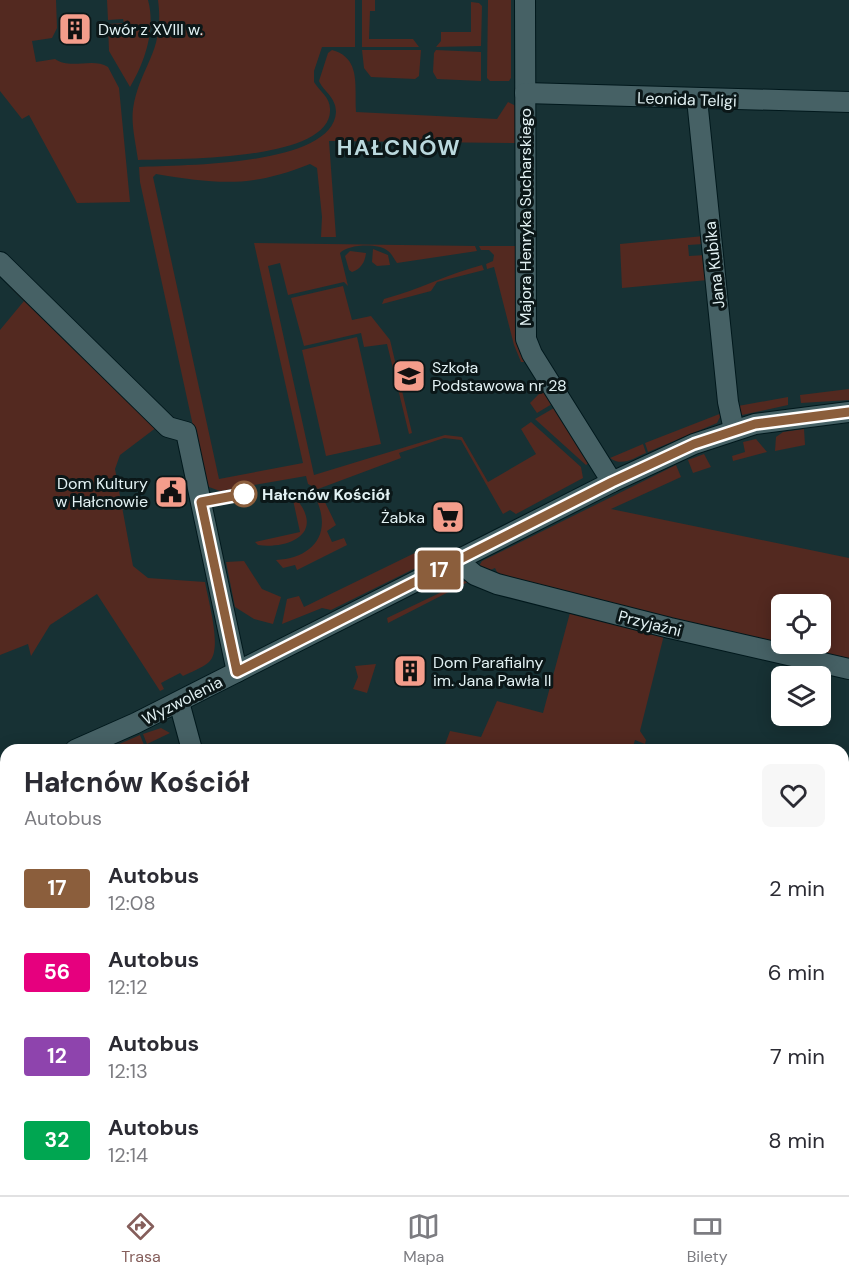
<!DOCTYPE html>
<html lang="pl">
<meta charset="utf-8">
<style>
body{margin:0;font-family:"DM Sans",sans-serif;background:#f7f7f7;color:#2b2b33;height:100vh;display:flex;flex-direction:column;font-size:22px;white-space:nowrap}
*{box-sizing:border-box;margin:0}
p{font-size:20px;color:#7c7c81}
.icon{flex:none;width:33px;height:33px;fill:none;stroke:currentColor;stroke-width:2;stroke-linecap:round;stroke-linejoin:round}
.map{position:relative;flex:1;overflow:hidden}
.drawer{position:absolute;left:0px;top:744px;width:849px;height:452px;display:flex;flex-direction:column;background:#fff;border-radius:18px 18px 0 0;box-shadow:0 3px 15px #0003}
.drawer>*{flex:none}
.badge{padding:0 12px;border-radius:4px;font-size:21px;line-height:39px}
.fabs{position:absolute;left:771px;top:594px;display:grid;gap:12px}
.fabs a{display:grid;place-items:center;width:60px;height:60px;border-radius:9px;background:#fff;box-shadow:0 3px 15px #0003;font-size:30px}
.map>.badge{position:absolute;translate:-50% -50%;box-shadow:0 0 0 3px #fff}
.round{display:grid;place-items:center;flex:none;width:63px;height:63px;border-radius:9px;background:#f7f7f7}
.overview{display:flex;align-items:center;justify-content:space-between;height:102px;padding:0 24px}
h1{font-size:28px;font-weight:800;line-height:45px}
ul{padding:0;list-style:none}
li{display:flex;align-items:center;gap:18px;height:84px;padding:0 24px}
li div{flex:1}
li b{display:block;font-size:22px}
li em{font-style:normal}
li .badge{min-width:66px;font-weight:700;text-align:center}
.dock{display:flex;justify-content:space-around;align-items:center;height:84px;border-top:2px solid #e1e1e2;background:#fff;font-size:16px;color:#7c7c81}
.dock a{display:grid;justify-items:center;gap:3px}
.dock .active{color:#855e5b}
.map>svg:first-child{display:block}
.green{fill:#532920;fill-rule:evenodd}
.water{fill:#2c8794}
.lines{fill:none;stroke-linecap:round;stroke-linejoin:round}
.stream{stroke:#2c8794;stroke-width:4.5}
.minor-casing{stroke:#00181c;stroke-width:22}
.minor{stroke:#466165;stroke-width:20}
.line-casing{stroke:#fff;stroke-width:14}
.line{stroke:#8b5e3c;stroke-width:9}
.stop-dot{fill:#fff;stroke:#8b5e3c;stroke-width:3}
.labels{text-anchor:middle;stroke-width:6;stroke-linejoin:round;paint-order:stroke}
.poi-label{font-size:16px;fill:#e2f1f3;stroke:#0b1718;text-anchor:start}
.street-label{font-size:16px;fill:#e2f1f3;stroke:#0b1718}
.stop-label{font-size:16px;font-weight:bold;fill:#e2f1f3;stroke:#0b1718;text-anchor:start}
.district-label{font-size:22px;font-weight:bold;letter-spacing:1.5px;fill:#bad8dd;stroke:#0b1718}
</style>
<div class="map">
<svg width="849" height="1195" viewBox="0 0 849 1195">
<rect width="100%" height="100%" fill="#173134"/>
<!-- green -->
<g class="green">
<path d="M 0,0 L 56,0 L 57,28 L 52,38 L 32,41 L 36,62 L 55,59 C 70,70 93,57 108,67 L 119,88 L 130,202 L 77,203 L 29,115 L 22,119 L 0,91 Z"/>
<path d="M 107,0 L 148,0 C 156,29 145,62 130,87 L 109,51 L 108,24 L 124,23 L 123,19 L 108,20 Z"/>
<path d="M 158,0 L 355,0 L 355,47 L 322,47 L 314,71 L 314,82 C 320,92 330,97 330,109 C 333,162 173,159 138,160 C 136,144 131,125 133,109 C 140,65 165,53 158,0 Z"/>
<path d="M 362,0 L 375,0 L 375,11 L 370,11 L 369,39 L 413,39 L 419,47 L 362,47 Z"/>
<path d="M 488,0 L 511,0 L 511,78 L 509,81 L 490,81 L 487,78 Z"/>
<path d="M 471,2 L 479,3 L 482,6 L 481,46 L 436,47 L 441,41 L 441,32 L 471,32 Z"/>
<path d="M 332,50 C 362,58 354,88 356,112 L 497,119 L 508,102 L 516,106 L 516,143 L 329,141 L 336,237 L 321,237 L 322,217 L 317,168 L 310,164 C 250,188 218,184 156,174 L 153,177 L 219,479 L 303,463 L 254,243 L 475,246 L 477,251 L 397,263 C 394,259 392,254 388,251 C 379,243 348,244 340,253 L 348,286 L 344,282 L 288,295 L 280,263 L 268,266 L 314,475 L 445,435 L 462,437 L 488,482 L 536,454 L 521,429 L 531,422 L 581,467 L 583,478 L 516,514 L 510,510 L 503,514 L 461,440 L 444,438 L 399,453 L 401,458 L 318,489 L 308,484 L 306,476 L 220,491 L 209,487 L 205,481 L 140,182 L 139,167 C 178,165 333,167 336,112 C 336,97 324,92 319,81 L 328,53 Z"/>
<path d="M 362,50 L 421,50 L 419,76 L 415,79 L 371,77 L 364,68 Z"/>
<path d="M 436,50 L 481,52 L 481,81 L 437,79 L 433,72 L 434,53 Z"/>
<path d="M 704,236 L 704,244 L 688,245 L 689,256 L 706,255 L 708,280 L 622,288 L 620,244 Z"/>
<path d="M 479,246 L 515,246 L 517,345 L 525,362 L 521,362 L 514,345 L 494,267 L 487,269 L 486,264 L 493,261 L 494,255 L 489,250 L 481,250 Z"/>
<path d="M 373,249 L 388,255 L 390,265 L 377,266 L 372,262 Z"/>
<path d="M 350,251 L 366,253 C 365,262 361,269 352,272 L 349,270 L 345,256 Z"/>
<path d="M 482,265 L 484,270 L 437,282 L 431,291 L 382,304 L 384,299 C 418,290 448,274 482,265 Z"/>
<path d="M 12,283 L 157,427 L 120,455 L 115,469 L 133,566 L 148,578 L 205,582 C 208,600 223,650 209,662 C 202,668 191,672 183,676 L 180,673 L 161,683 L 164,689 L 160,691 L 97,594 L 50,625 L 31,656 L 28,644 L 0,655 L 0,330 L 24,301 L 8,285 Z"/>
<path d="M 343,286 L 352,320 L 371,316 L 390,340 L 412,433 L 409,434 L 387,344 L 364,347 L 361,333 L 304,346 L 291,298 Z"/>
<path d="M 357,337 L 381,444 L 326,456 L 302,350 Z"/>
<path d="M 849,389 L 849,400 L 801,403 L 800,395 Z"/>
<path d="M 543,390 L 552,404 L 537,413 L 530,403 Z"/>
<path d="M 788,397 L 788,405 L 742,415 L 736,409 L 738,406 Z"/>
<path d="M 554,408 L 590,462 L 586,465 L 535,419 Z"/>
<path d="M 722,413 L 717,423 L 648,452 L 645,443 Z"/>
<path d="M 804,429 L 805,445 L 775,451 L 776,437 L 783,432 Z"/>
<path d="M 756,439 L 767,452 L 733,461 L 732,456 L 745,452 L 743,442 Z"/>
<path d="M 643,444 L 646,453 C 634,458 622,467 610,458 Z"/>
<path d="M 704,454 L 711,467 L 693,473 L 688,460 Z"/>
<path d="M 676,465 L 681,477 L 611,509 L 849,558 L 849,663 L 501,580 L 495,568 L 486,572 L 479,566 L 482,561 ZM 782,604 L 820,604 L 820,644 L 782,644 Z"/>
<path d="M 323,498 L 336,525 L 327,531 L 332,542 L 344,538 L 347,545 L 297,570 L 295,565 L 283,568 L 276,560 C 311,558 332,536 317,501 Z"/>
<path d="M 293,500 L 298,501 C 324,535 287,549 258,545 L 255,542 L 300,532 Z"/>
<path d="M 425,548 L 452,550 L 331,610 L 322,608 L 282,624 L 287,599 L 299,596 L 304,607 Z"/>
<path d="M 244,561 L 262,589 L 281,597 L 273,624 L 254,619 L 235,607 L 226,562 Z"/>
<path d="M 467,580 L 475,584 L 468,582 L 388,623 L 387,618 Z"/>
<path d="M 571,609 L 664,635 L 640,731 L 646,740 L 645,744 L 635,740 L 632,750 L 443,750 L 450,731 L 481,737 L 497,701 L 543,713 Z"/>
<path d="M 376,664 L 367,693 L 353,689 L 358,677 L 355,666 Z"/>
<path d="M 161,728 L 170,733 L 147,744 L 143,734 Z"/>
<path d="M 140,735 L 144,745 C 131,750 120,751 108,749 Z"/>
<path d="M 843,873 L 849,877 L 849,982 L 843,986 Z"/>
<path d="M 364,1190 L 697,1190 L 695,1195 L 357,1195 Z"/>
</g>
<!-- water -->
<path class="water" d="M 754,1190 L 817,1190 L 823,1195 L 749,1195 Z"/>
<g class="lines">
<!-- stream -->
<g class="stream">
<path d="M 843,972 L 849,968"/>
<path d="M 637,1195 L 645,1190"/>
</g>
<!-- minor casing -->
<g class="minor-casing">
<g id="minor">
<path d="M 525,0 L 526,339 L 532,354 L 612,482"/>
<path d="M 525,93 L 849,102"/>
<path d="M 697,99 L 728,402 L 734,430"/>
<path d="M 0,262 L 168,427 L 186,432 L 237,672"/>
<path d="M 458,561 L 475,575 L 497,584 L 670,628 L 849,669"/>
<path d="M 179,702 L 192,750"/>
<path d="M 75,750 L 136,723 L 612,482 L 694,444 L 755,424 L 849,412"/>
<path d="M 0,774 L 6,773"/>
<path d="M 843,791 L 849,781"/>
<path d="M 843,1073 L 849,1074"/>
<path d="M 0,1151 L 6,1141"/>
<path d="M 239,1190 L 244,1195"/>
<path d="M 352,1195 L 359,1190"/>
</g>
</g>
<!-- minor -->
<use href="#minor" class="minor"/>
</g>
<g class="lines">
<!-- line casing -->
<g class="line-casing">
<path id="line" d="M 244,494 L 201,502 L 237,672 L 612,482 L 694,444 L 755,424 L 849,412"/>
</g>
<!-- line -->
<use href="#line" class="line"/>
</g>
<!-- icons -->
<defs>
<g id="building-square" transform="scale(1.725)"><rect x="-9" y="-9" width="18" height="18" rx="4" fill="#f49d8b" stroke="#0b1718"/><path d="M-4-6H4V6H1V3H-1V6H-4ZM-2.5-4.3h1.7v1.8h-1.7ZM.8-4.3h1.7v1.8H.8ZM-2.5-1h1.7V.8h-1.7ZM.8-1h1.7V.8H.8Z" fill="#111"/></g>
<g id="school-square" transform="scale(1.725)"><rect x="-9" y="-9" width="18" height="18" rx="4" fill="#f49d8b" stroke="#0b1718"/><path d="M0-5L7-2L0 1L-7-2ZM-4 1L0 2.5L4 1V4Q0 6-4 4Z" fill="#111"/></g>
<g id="civic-square" transform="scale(1.725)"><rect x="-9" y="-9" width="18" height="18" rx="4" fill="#f49d8b" stroke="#0b1718"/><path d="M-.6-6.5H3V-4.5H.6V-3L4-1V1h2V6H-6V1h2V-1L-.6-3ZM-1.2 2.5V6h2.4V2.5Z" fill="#111"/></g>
<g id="supermarket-square" transform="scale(1.725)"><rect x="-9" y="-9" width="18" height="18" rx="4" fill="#f49d8b" stroke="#0b1718"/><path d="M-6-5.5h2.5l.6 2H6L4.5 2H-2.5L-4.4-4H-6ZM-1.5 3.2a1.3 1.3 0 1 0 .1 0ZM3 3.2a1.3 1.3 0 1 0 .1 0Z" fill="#111"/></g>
</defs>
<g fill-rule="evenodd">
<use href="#building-square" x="75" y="29"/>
<use href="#school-square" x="409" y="376"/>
<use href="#civic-square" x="171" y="492"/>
<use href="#supermarket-square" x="448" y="517"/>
<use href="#building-square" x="410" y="671"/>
</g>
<!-- markers -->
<circle class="stop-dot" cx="244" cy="494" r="12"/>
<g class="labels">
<!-- poi labels -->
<g class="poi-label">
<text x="98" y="35">Dwór z XVIII w.</text>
<text x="432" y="373">Szkoła<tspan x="432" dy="18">Podstawowa nr 28</tspan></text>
<text x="148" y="489" text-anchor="end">Dom Kultury<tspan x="148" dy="18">w Hałcnowie</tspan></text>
<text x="425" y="523" text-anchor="end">Żabka</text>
<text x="433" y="668">Dom Parafialny<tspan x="433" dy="18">im. Jana Pawła II</tspan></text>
</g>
<!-- street labels -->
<g class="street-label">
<text transform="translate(687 99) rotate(2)" y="6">Leonida Teligi</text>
<text transform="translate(525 217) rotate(-90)" y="6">Majora Henryka Sucharskiego</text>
<text transform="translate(714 265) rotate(-96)" y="6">Jana Kubika</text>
<text transform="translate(650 623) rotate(14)" y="6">Przyjaźni</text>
<text transform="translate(182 700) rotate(-27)" y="6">Wyzwolenia</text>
</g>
<!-- stop labels -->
<g class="stop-label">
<text x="262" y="500">Hałcnów Kościół</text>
</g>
<!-- district labels -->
<g class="district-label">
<text x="399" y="155">HAŁCNÓW</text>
</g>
</g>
</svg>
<div class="fabs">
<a><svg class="icon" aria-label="locate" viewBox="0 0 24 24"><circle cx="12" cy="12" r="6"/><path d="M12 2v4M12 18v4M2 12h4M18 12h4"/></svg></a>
<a><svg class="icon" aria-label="layers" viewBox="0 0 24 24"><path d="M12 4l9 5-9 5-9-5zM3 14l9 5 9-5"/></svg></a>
</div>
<b class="badge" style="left:439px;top:570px;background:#8b5e3c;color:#fff">17</b>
<section class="drawer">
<div class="overview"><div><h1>Hałcnów Kościół</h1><p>Autobus</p></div><a class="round"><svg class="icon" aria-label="heart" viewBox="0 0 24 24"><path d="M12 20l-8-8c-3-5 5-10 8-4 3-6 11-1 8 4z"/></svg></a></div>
<ul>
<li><span class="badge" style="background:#8b5e3c;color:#fff">17</span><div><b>Autobus</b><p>12:08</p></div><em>2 min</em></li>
<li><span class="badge" style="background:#e6007e;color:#fff">56</span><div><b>Autobus</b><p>12:12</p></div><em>6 min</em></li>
<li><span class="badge" style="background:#8e44ad;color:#fff">12</span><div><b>Autobus</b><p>12:13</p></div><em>7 min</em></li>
<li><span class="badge" style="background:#00a651;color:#fff">32</span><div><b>Autobus</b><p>12:14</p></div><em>8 min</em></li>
</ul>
</section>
</div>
<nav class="dock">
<a class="active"><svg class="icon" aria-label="directions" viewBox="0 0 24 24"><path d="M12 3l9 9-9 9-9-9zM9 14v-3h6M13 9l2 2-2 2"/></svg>Trasa</a>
<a><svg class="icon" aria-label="map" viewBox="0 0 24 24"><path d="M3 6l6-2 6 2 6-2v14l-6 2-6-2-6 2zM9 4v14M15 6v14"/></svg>Mapa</a>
<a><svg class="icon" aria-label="tickets" viewBox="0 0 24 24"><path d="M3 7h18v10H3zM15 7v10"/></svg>Bilety</a>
</nav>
